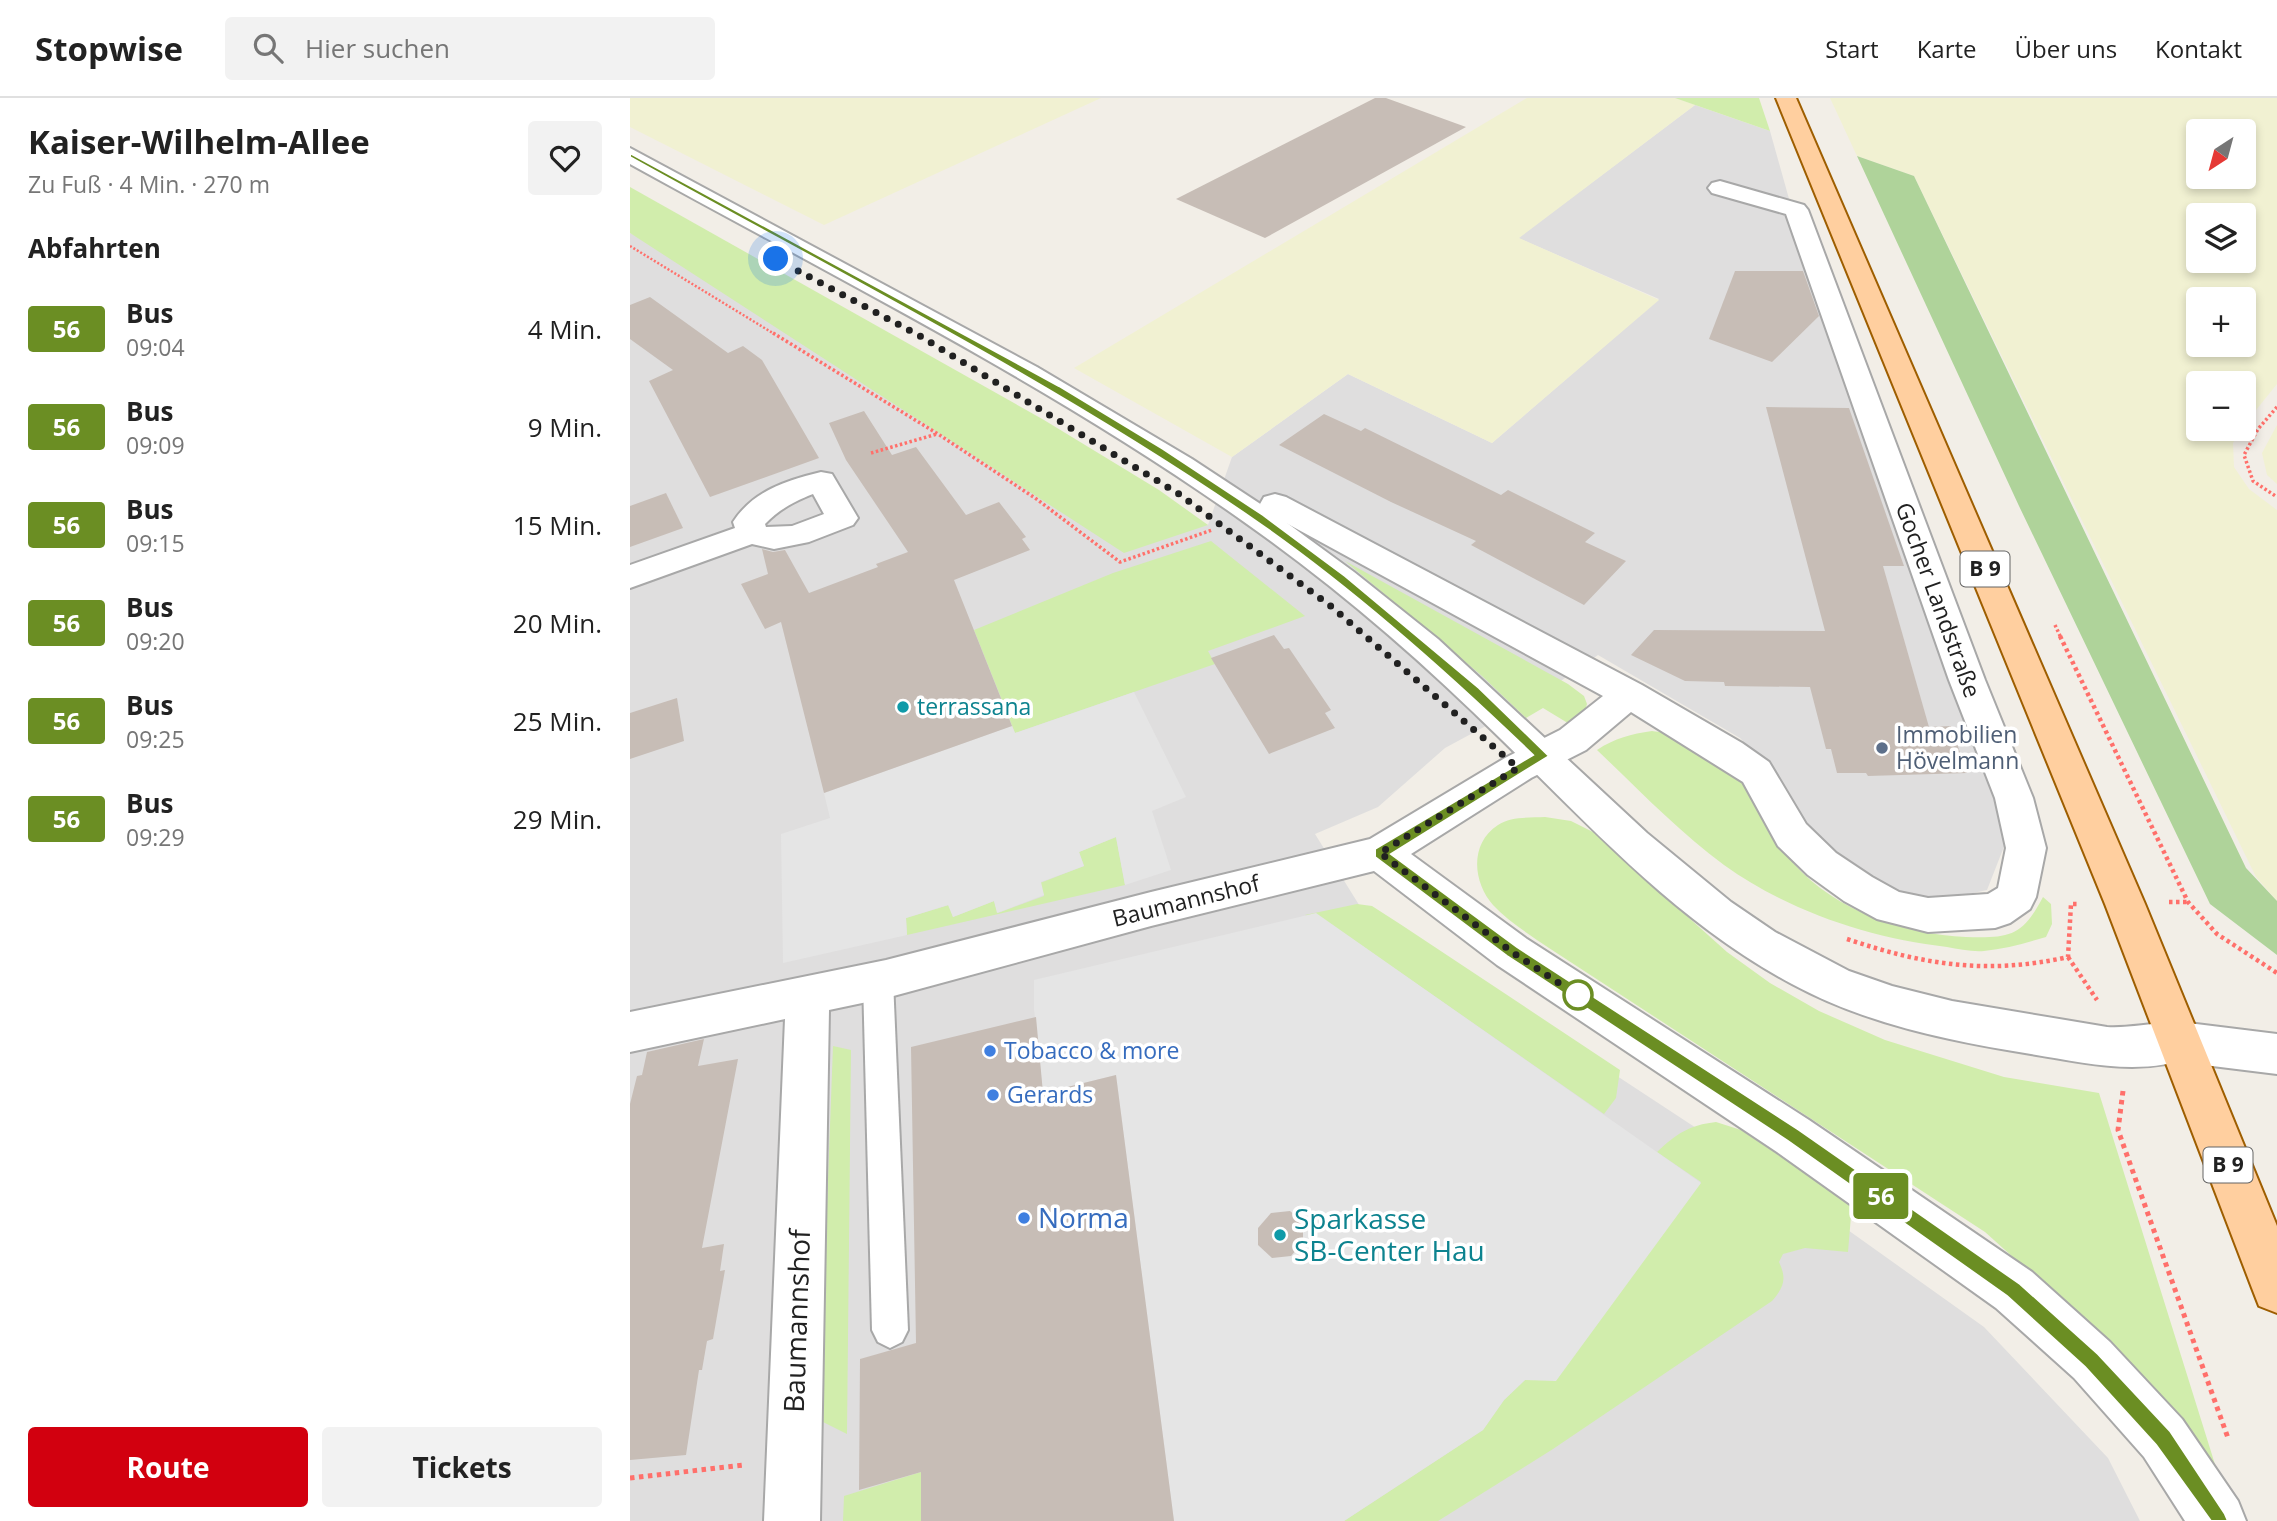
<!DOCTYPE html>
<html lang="de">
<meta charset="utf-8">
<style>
body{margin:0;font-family:"Open Sans",sans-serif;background:#f2f2f2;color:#222;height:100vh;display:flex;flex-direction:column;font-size:26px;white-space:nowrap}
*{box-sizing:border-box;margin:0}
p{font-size:23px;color:#767676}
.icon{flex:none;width:38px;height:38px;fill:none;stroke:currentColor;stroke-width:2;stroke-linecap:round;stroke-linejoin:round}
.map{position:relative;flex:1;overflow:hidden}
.details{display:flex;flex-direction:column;background:#fff;width:630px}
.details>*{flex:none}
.badge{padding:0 14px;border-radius:5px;font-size:24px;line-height:46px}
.needle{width:46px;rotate:216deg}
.tools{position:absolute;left:1556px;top:21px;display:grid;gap:14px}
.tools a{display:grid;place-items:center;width:70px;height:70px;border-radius:7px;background:#fff;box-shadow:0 4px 10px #0003;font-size:35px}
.you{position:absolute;width:35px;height:35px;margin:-18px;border:5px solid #fff;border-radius:50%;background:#1a73e8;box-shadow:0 0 0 10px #1a73e833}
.map>.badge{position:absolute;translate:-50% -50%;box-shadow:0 0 0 4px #fff}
h2{padding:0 28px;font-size:26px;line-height:63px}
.round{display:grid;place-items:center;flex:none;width:74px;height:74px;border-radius:7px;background:#f2f2f2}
.summary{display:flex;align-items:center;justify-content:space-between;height:119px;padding:0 28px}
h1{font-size:33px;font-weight:700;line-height:52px}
.button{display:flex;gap:14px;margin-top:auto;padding:14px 28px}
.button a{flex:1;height:80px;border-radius:7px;background:#d2000f;color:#fff;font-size:28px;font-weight:700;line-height:80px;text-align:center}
.button a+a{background:#f2f2f2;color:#222}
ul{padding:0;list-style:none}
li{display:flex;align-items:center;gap:21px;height:98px;padding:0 28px}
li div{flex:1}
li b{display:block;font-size:26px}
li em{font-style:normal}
li .badge{min-width:77px;font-weight:700;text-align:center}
header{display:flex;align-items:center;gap:42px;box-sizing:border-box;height:98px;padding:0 35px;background:#fff;border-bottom:2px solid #e0e0e0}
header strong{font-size:33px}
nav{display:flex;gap:38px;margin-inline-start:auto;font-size:24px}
.search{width:490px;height:63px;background:#f2f2f2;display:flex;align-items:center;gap:18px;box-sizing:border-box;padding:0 24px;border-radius:7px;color:#767676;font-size:26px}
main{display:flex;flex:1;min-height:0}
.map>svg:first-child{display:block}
.residential{fill:#dfdede}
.farmland{fill:#f1f1d2;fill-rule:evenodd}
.grass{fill:#d1edac}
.forest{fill:#afd39a}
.parking{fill:#e5e5e5}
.building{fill:#c7bdb6}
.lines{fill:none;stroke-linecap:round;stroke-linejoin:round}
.service-casing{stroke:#a8a8a8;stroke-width:4}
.minor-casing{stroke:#a8a8a8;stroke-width:4}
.tertiary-casing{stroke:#a8a8a8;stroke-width:4}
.primary-casing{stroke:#9e5e00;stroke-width:4}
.path-far3{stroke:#ff706b;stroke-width:2.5;stroke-dasharray:2 2;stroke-linecap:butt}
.path-far2{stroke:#ff706b;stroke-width:3.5;stroke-dasharray:2.5 2.5;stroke-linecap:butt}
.path-far1{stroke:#ff706b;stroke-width:4.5;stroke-dasharray:3.5 3.5;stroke-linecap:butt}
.path{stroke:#ff706b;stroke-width:5;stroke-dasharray:4.5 4.5;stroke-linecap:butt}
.service{fill:#fff;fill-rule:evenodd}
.minor{fill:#fff;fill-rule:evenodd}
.tertiary{fill:#fff;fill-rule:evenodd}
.primary{fill:#ffcf9f;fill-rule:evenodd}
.line{fill:#6b8e23;stroke:#fff;stroke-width:2}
.walk{stroke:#212121;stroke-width:7;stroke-dasharray:0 12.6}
.culture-dot{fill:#0f9aa8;stroke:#fff;stroke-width:2.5}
.service-dot{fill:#5c6f8a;stroke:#fff;stroke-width:2.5}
.stop-dot{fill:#fff;stroke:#6b8e23;stroke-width:3.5}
.shop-dot{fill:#3f7fe0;stroke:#fff;stroke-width:2.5}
.labels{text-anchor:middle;stroke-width:7;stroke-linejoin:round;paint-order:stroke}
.shield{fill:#fff;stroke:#646464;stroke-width:2}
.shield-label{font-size:21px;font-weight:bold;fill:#212121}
.street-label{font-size:23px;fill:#212121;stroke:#fff}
.culture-label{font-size:23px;fill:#0d838f;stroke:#fff;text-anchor:start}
.service-label{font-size:23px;fill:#4e5e75;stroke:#fff;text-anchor:start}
.shop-label{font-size:23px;fill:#366cbe;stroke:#fff;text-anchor:start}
.near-shop-label{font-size:28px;fill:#366cbe;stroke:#fff;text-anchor:start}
.near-culture-label{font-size:28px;fill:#0d838f;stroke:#fff;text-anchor:start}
.near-street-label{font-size:28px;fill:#212121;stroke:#fff}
</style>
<header>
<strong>Stopwise</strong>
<div class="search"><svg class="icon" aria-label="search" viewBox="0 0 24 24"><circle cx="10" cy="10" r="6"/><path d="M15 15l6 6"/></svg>Hier suchen</div>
<nav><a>Start</a><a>Karte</a><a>Über uns</a><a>Kontakt</a></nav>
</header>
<main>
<section class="details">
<div class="summary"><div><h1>Kaiser-Wilhelm-Allee</h1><p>Zu Fuß · 4 Min. · 270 m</p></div><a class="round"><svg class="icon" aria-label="heart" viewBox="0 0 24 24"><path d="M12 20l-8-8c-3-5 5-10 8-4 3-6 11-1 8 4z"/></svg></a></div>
<h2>Abfahrten</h2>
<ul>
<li><span class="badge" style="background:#6b8e23;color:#fff">56</span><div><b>Bus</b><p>09:04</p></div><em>4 Min.</em></li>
<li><span class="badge" style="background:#6b8e23;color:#fff">56</span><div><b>Bus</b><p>09:09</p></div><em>9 Min.</em></li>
<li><span class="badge" style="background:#6b8e23;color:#fff">56</span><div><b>Bus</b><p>09:15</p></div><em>15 Min.</em></li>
<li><span class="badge" style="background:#6b8e23;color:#fff">56</span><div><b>Bus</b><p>09:20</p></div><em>20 Min.</em></li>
<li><span class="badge" style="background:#6b8e23;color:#fff">56</span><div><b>Bus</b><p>09:25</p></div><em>25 Min.</em></li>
<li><span class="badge" style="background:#6b8e23;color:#fff">56</span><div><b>Bus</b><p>09:29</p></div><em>29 Min.</em></li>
</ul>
<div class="button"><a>Route</a><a>Tickets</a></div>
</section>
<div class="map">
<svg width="1647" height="1423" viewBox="0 0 1647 1423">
<rect width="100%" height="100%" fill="#f2eee7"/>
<!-- residential -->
<path class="residential" d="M 1065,7 L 1140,33 L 1175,158 L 1367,692 L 1377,741 L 1357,792 L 1297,805 L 1248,790 L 1171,729 L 1149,681 L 1110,640 L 968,557 L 902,603 L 815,650 L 748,709 L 685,736 L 731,810 L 1173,1100 L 1354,1229 L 1478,1360 L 1510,1423 L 0,1423 L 0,135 L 578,427 L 602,359 L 718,276 L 862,345 L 1029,201 L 888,140 Z"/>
<!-- farmland -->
<g class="farmland">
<path d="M 0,0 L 471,0 L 194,127 L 0,29 Z"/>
<path d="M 897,0 L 1045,0 L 1065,7 L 889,140 L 1029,202 L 862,345 L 718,276 L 602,359 L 444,270 Z"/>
<path d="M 1200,0 L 1647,0 L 1647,286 L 1614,327 L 1614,285 L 1568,285 L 1568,331 L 1611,331 L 1603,345 L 1604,369 L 1619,391 L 1647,412 L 1647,803 L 1626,779 L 1284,78 L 1227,58 ZM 1568,33 L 1614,33 L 1614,79 L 1568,79 ZM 1568,117 L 1614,117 L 1614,163 L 1568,163 ZM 1568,201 L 1614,201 L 1614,247 L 1568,247 Z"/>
<path d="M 1647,327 L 1647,386 L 1637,377 L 1632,355 Z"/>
</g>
<!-- grass -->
<g class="grass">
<path d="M 1045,0 L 1129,0 L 1140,33 Z"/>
<path d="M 0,89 L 414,322 L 529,392 L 578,427 L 494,455 L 0,135 Z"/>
<path d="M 581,443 L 675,518 L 578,553 L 585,566 L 385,635 L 344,532 L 483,475 Z"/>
<path d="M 715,463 L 938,586 L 954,598 L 957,606 L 954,615 L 941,627 L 913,610 L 896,620 L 852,578 Z"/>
<path d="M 1022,633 C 1030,634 1041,635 1048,638 C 1060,643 1100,672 1109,681 C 1132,705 1142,740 1164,766 C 1206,813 1274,836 1336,839 C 1379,840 1392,839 1413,799 L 1421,806 L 1422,826 L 1416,839 C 1396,845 1375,851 1354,853 C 1342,854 1329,851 1317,849 C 1239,840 1158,813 1094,767 C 1048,733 1008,691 967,652 C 985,640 1001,636 1022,633 Z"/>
<path d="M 915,719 L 941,723 L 963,734 L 1097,854 L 1140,885 L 1189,913 L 1255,942 L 1374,979 L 1469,995 L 1588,1376 L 1453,1222 L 1355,1134 L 919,850 C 900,837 879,824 863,807 C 843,784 839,746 868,727 C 881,718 900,720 915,719 Z"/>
<path d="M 486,739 L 495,787 L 277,837 L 276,820 L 319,807 L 323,819 L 364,803 L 368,815 L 414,798 L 410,785 L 454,768 L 449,754 Z"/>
<path d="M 727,806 L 742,808 L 770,826 L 990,972 L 986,1000 L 974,1016 L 718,838 L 675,817 Z"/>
<path d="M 203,948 L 221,952 L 217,1336 L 189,1322 Z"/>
<path d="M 1086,1024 L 1111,1032 L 1222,1106 L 1218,1154 L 1175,1150 L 1153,1156 L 1149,1164 C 1157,1181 1154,1189 1142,1203 L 923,1351 L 808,1423 L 714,1423 L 853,1332 L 874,1302 L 895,1282 L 1071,1084 L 1027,1054 C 1046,1036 1059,1027 1086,1024 Z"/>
<path d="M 291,1374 L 291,1423 L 213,1423 L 214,1398 Z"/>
</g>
<!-- forest -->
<path class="forest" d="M 1227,58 L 1284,78 L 1616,770 L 1647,803 L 1647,857 L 1580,806 L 1389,408 Z"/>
<!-- parking -->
<g class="parking">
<path d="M 504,594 L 556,699 L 522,713 L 541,772 L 495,787 L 486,739 L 449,754 L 454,768 L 411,784 L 414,797 L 367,815 L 364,803 L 323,819 L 318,807 L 276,820 L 277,837 L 153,865 L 151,736 L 200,720 L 194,695 L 382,628 L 385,635 Z"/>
<path d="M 686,815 L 1071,1085 L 926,1283 L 895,1282 L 874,1302 L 853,1332 L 714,1423 L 544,1423 L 486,977 L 413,995 L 404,911 L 404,882 Z"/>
</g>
<!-- building -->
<g class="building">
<path d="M 745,0 L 756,0 L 836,29 L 635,140 L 546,101 Z"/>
<path d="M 1105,173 L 1173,173 L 1189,218 L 1142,264 L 1079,241 Z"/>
<path d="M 20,199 L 98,255 L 113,248 L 132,262 L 189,360 L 80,399 L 19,283 L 43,272 L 0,241 L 0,207 Z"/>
<path d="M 1136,309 L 1219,310 L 1274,468 L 1253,468 L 1299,629 L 1321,628 L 1337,675 L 1238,678 L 1236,675 L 1207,675 L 1201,651 L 1196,651 L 1180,589 L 1095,588 L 1094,584 L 1055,583 L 1001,557 L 1024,532 L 1195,533 Z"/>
<path d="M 234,313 L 262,357 L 286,349 L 336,417 L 369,404 L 396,439 L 392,441 L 400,452 L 324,482 L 382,628 L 194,695 L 151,524 L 135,531 L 111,486 L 138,476 L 132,451 L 143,454 L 155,452 L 179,495 L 248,469 L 246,466 L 278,454 L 216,362 L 199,325 Z"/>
<path d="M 694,316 L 731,333 L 735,330 L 871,397 L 878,392 L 965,435 L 955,444 L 996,463 L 954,507 L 841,447 L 846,443 L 761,404 L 649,347 Z"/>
<path d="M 36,395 L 53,430 L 0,449 L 0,408 Z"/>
<path d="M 644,537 L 654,551 L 659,550 L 701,612 L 695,615 L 705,630 L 639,656 L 581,560 Z"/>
<path d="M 47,600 L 54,643 L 0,661 L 0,615 Z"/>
<path d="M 406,919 L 413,995 L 486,977 L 544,1423 L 291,1423 L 291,1374 L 229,1392 L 230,1261 L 286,1245 L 281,949 Z"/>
<path d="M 74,941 L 68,968 L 108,961 L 72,1150 L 94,1146 L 90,1173 L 95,1172 L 83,1241 L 77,1243 L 72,1272 L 69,1272 L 56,1357 L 0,1362 L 0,1006 L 7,978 L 12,977 L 17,954 Z"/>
<path d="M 660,1113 L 673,1124 L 673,1144 L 661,1158 L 642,1160 L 628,1147 L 628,1130 L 641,1115 Z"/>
</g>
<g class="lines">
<!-- service casing -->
<g class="service-casing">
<path id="service" d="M 248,869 L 258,873 L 263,882 L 278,1232 L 272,1244 L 260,1250 L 248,1244 L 242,1232 L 233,882 L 238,873 Z"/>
</g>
<!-- minor casing -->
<g class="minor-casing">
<g id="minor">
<path d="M 1090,83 L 1174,107 L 1178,112 L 1355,582 L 1403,700 L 1416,750 L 1406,799 L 1400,811 L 1380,825 L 1365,830 L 1298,834 L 1247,821 L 1214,803 L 1178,777 L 1148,748 L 1113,684 L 1001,614 L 956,652 L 901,680 L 781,756 L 897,841 L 1179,1022 L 1402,1174 L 1480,1244 L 1552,1321 L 1608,1403 L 1616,1423 L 1555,1423 L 1514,1359 L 1444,1280 L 1366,1210 L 1147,1054 L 867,867 L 744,773 L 521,828 L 256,900 L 199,912 L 190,1423 L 134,1423 L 155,921 L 0,954 L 0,914 L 256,862 L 521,794 L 740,741 L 875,660 L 930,632 L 973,598 L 634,413 L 630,406 L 634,399 L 645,396 L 656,399 L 1012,587 L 1112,645 L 1139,664 L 1176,726 L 1206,755 L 1242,779 L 1269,794 L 1298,800 L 1358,796 L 1368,790 L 1376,750 L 1365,700 L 1319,582 L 1156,116 L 1082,95 L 1078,90 L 1082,85 Z"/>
<path d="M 191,374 L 202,376 L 228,420 L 223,427 L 179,444 L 144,451 L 122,446 L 0,490 L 0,467 L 105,430 L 103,424 C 123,393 157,382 191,374 ZM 183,396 L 194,416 L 162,428 L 136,429 L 135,426 C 150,411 163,404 183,396 Z"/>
<path d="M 1550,924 L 1647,936 L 1647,976 L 1550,964 L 1534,958 L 1528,944 L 1534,930 Z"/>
</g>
</g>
<!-- tertiary casing -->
<g class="tertiary-casing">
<path id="tertiary" d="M 0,50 L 407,269 L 562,361 L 638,411 L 724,474 L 808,541 L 1017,735 L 1101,804 L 1145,834 L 1219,873 L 1262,888 L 1322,903 L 1477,929 C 1507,931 1538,919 1566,930 L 1572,944 L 1566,958 C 1510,979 1457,965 1401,956 C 1319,943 1236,926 1162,886 C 1049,826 962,730 872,642 C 793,564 708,490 617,426 C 423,288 208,181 0,66 Z"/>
</g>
<!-- primary casing -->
<g class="primary-casing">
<path id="primary" d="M 1146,0 L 1166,0 L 1515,806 L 1647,1128 L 1647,1215 L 1629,1208 L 1622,1190 L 1475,806 Z"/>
</g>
<!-- path-far3 -->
<path class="path-far3" d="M 0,148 L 146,237"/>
<!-- path-far2 -->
<g class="path-far2">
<path d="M 143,235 L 308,336 L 405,400 L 490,464 L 582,432"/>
<path d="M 1647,309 L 1628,331 L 1614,357 L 1623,383 L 1647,399"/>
<path d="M 241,355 L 307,336"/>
<path d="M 1425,527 L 1431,540"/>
</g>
<!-- path-far1 -->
<g class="path-far1">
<path d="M 1430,538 L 1558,804 L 1587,836 L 1647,875"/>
<path d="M 1539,804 L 1558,804"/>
<path d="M 1217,841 C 1294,867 1358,877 1438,859 L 1441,806 L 1450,806"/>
<path d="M 1438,859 L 1467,902"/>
</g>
<!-- path -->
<g class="path">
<path d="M 1493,993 L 1488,1032 L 1598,1340"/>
<path d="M 0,1380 L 114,1367"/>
</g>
<!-- service -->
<use href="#service" class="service"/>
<!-- minor -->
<use href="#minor" class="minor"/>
<!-- tertiary -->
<use href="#tertiary" class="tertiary"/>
<!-- primary -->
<use href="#primary" class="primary"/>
</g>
<!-- line -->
<path class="line" d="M 0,55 L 429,288 L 533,351 L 633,417 L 715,478 L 849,590 L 919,658 L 761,756 L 887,849 L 1169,1032 L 1390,1186 L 1468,1256 L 1540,1333 L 1595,1416 L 1598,1423 L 1581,1423 L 1526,1347 L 1455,1269 L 1377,1198 L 1158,1043 L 877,858 L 745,759 L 745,751 L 903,657 C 816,573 723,490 623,421 C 424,284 208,175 0,59 Z"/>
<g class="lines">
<!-- walk -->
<path class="walk" d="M 146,161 L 290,238 L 549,396 L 702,509 L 888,670 L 750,755 L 882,854 L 950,899 L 948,897"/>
</g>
<!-- markers -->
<g class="culture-dot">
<circle cx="273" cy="609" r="7"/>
<circle cx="650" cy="1137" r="7"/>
</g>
<circle class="service-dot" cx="1252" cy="650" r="7"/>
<circle class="stop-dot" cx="948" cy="897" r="14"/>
<g class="shop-dot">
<circle cx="360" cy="953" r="7"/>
<circle cx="363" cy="997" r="7"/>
<circle cx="394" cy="1120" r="7"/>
</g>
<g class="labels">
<!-- shield labels -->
<g class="shield">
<rect x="1330.5" y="453.5" width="49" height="35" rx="5"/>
<rect x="1573.5" y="1049.5" width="49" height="35" rx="5"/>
</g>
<g class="shield-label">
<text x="1355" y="478">B 9</text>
<text x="1598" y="1074">B 9</text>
</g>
<!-- street labels -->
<g class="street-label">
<text transform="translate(1308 502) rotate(70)" y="8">Gocher Landstraße</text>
<text transform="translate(556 803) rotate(-14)" y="8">Baumannshof</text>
</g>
<!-- culture labels -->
<g class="culture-label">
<text x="287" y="617">terrassana</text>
</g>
<!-- service labels -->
<g class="service-label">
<text x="1266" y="645">Immobilien<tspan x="1266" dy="26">Hövelmann</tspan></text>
</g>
<!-- shop labels -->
<g class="shop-label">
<text x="374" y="961">Tobacco &amp; more</text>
<text x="377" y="1005">Gerards</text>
</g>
<!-- near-shop labels -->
<g class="near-shop-label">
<text x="408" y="1130">Norma</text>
</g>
<!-- near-culture labels -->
<g class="near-culture-label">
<text x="664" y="1131">Sparkasse<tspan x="664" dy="32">SB-Center Hau</tspan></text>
</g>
<!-- near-street labels -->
<g class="near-street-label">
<text transform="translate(167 1223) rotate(-88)" y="10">Baumannshof</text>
</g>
</g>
</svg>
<div class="tools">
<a><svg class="needle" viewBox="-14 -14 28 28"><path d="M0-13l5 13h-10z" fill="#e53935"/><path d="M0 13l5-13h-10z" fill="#767676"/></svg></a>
<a><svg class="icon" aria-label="layers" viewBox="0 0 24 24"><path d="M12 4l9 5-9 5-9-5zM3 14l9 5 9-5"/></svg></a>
<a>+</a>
<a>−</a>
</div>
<div class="you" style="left:146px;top:161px"></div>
<b class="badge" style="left:1251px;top:1098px;background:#6b8e23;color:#fff">56</b>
</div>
</main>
